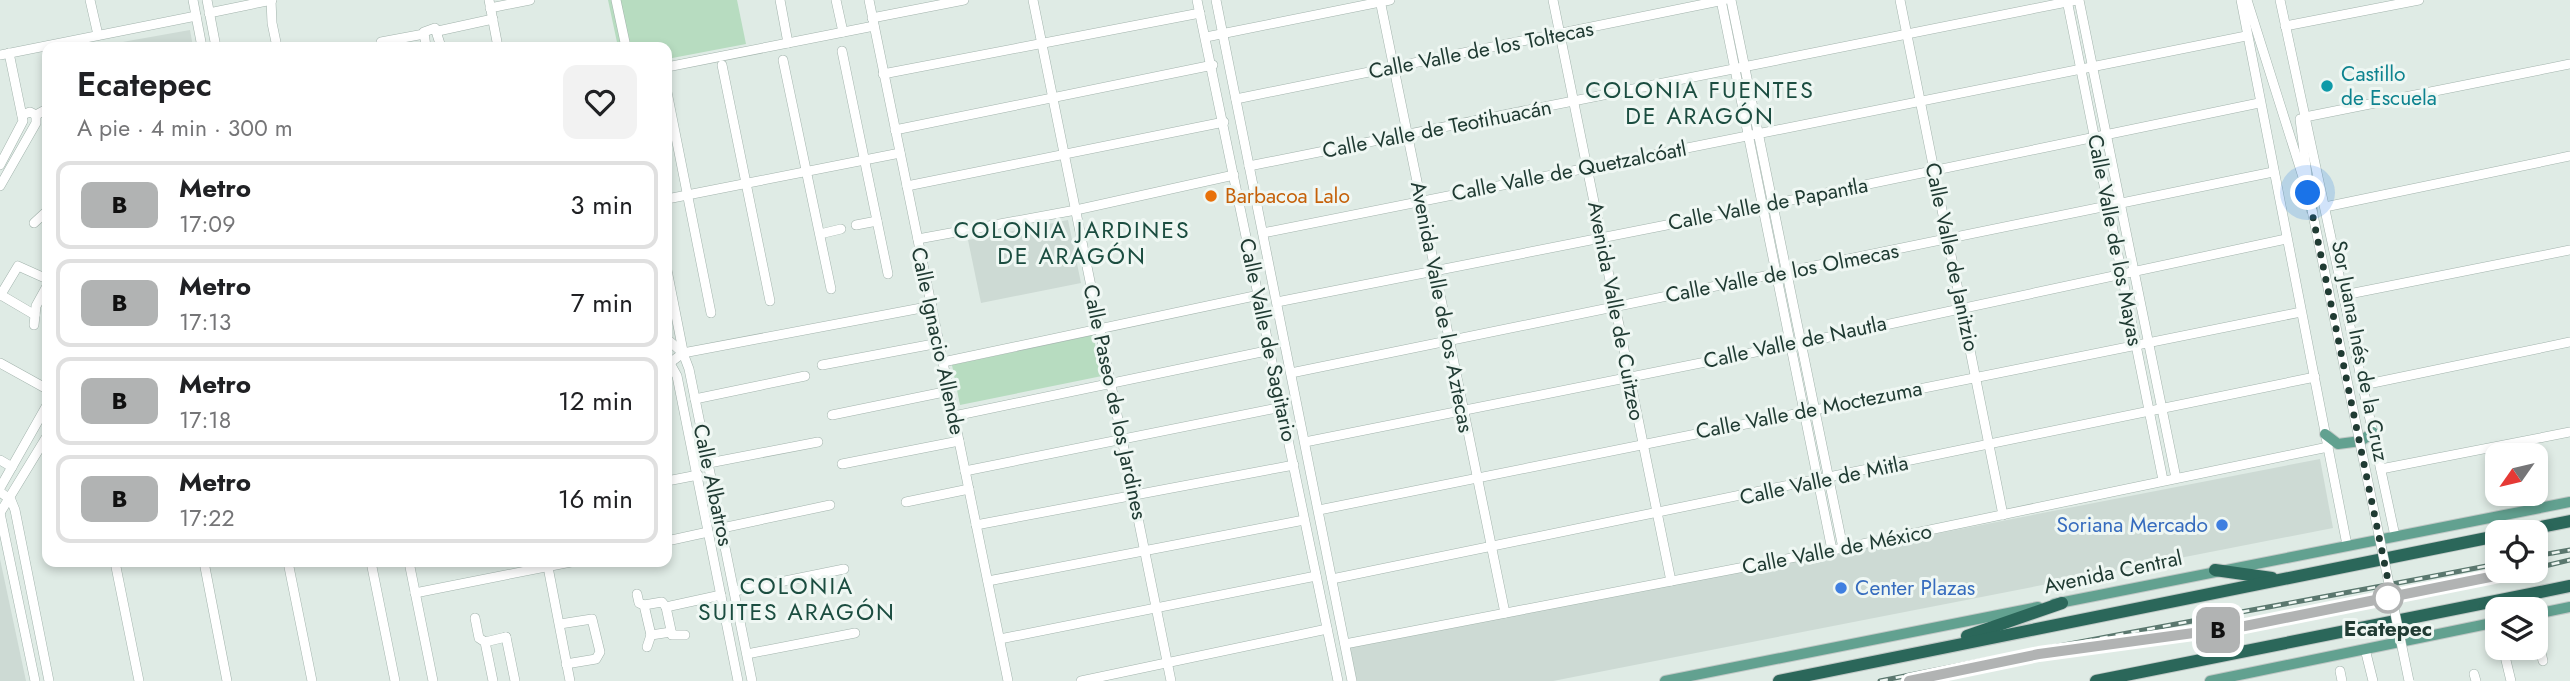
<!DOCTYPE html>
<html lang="es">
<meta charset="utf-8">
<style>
body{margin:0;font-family:Jost,sans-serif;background:#f2f2f2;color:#202124;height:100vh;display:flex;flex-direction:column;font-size:26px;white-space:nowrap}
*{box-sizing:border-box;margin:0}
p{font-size:23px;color:#757577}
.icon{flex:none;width:38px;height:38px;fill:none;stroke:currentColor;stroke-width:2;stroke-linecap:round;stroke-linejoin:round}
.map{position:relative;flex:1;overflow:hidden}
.drawer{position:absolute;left:42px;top:42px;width:630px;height:525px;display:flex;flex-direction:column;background:#fff;border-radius:14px;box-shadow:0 4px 10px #0003}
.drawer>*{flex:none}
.badge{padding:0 14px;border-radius:10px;font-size:24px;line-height:46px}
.needle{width:46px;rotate:236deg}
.controls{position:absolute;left:2485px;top:443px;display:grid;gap:14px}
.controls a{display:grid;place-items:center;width:63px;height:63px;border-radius:14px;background:#fff;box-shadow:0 4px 10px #0003;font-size:35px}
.you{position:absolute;width:35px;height:35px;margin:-18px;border:5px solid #fff;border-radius:50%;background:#1a73e8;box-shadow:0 0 0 10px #1a73e833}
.map>.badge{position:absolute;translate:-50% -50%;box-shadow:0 0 0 4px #fff}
.round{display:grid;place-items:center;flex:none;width:74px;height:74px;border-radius:14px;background:#f2f2f2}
.summary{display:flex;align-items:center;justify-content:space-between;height:119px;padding:0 35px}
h1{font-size:33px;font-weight:600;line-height:52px}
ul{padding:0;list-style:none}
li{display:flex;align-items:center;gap:21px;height:88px;margin:0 14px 10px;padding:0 21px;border:4px solid #e0e0e0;border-radius:14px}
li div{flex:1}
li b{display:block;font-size:26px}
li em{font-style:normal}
li .badge{min-width:77px;font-weight:700;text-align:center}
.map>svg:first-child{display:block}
.built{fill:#cddad4}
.green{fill:#b7dcc0}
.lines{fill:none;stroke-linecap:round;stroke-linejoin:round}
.minor-casing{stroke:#a2b3ac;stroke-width:10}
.major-casing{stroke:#c1c8c6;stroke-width:12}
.highway-casing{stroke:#c1c8c6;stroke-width:14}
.minor{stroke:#fff;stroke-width:9}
.major{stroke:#62a190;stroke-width:10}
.highway{stroke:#2b675a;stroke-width:12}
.rail-casing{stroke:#5a776e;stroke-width:5}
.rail{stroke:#eff7f3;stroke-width:2.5;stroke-dasharray:8;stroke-linecap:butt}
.minor-bridge-casing{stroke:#a2b3ac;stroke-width:10;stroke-linecap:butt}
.minor-bridge{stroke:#fff;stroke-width:9}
.line-casing{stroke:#fff;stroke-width:16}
.line{stroke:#b1b3b3;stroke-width:10}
.walk{stroke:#203b33;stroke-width:7;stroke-dasharray:0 12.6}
.culture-dot{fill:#0f9aa8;stroke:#eff7f3;stroke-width:2.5}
.food-dot{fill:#e8710a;stroke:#eff7f3;stroke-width:2.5}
.shop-dot{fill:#3f7fe0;stroke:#eff7f3;stroke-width:2.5}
.stop-dot{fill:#fff;stroke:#b1b3b3;stroke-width:3.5}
.labels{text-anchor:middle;stroke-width:6;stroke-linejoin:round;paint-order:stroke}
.street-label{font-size:21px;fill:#203b33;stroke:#eff7f3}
.culture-label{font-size:21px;fill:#0d838f;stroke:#eff7f3;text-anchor:start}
.food-label{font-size:21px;fill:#c56008;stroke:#eff7f3;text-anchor:start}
.shop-label{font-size:21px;fill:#366cbe;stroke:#eff7f3;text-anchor:end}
.stop-label{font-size:21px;font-weight:bold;fill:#203b33;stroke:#eff7f3}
.neighbourhood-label{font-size:23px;letter-spacing:2px;fill:#1b4d40;stroke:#eff7f3}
</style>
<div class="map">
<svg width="2570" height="681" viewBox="0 0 2570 681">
<rect width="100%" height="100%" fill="#dfebe5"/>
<!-- built -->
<g class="built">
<path d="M 190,30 L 193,47 L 96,47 L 128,41 Z"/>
<path d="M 1068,220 L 1081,283 L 981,303 L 968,240 Z"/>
<path d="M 2320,459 L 2333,528 L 1553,681 L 1357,681 L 1349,648 Z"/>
<path d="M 0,559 L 26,681 L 0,681 Z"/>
</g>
<!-- green -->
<g class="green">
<path d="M 608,0 L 737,0 L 746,44 L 667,59 L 667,47 L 618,47 Z"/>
<path d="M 1093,335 L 1102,376 L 960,405 L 952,365 Z"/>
</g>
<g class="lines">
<!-- minor casing -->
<g class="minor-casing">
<g id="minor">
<path d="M 90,0 L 98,35"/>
<path d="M 193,0 L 202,47"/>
<path d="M 207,0 L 216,47"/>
<path d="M 271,0 L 272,23 L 277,47"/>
<path d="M 489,0 L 498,47"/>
<path d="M 616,0 L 626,47"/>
<path d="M 780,0 L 788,43"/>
<path d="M 836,0 L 843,32"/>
<path d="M 869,0 L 1008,681"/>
<path d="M 1033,0 L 1171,681"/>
<path d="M 1197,0 L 1338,681"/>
<path d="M 1216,0 L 1352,681"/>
<path d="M 1380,0 L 1505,613"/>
<path d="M 1553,0 L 1671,581"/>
<path d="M 1721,0 L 1832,550"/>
<path d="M 1731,0 L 1843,548"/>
<path d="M 1900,0 L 2003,515"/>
<path d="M 2067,0 L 2163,480"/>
<path d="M 2079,0 L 2176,478"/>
<path d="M 2241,0 L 2347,545"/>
<path d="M 2247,0 L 2308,193"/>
<path d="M 2280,0 L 2395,536"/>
<path d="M 490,8 L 530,0"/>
<path d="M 209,13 L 272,0"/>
<path d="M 872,18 L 964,0"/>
<path d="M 2285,26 L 2419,0"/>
<path d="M 438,31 L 493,19"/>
<path d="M 1206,37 L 1390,0"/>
<path d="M 381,42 L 424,34"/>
<path d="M 426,47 L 424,32 L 435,28 L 441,47"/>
<path d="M 842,51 L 888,274"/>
<path d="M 0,55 L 196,16"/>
<path d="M 783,60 L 831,289"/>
<path d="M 722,65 L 770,301"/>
<path d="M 667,67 L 874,26"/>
<path d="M 883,74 L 1200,13"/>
<path d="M 667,92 L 711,313"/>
<path d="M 1236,99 L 1724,0"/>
<path d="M 22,115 L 30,112 L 36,115 L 47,109"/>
<path d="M 2305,117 L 2570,64"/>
<path d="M 2300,119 L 2307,175"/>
<path d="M 895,130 L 1213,65"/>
<path d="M 0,165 L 23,121 L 9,53"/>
<path d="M 1249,166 L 2077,0"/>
<path d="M 0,186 L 36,123 L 36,115"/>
<path d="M 907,186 L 1224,122"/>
<path d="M 667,199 L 900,153"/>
<path d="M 2325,207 L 2570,156"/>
<path d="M 34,223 L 47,211"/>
<path d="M 856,225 L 877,221"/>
<path d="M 1263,233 L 2246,36"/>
<path d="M 820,234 L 841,229"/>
<path d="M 918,239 L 1076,210 L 1234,175"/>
<path d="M 667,270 L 683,351"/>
<path d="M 1,295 L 35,315"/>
<path d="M 2344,295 L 2570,250"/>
<path d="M 0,296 L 18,266 L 47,279"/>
<path d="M 1277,302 L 1773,204 L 2259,103"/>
<path d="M 34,325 L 36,306 L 47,286"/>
<path d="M 667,339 L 683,353 L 689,369 L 752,681"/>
<path d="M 667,358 L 677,376 L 738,681"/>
<path d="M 671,362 L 683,353 L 932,306"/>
<path d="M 943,362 L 1259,295"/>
<path d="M 0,363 L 47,389"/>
<path d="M 822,365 L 939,343"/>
<path d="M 1291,373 L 2273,172"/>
<path d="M 2363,385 L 2570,342"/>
<path d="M 695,399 L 805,376"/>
<path d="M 832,415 L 949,391"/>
<path d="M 954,416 L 1271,350"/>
<path d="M 1305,442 L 1801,343 L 2286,239"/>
<path d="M 0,460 L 12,467"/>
<path d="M 709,463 L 818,442"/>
<path d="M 842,464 L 959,441"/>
<path d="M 2381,469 L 2570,432"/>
<path d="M 965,471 L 1282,407"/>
<path d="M 667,481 L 698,475"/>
<path d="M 0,488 L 47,405"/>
<path d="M 0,492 L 11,500 L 15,510 L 49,681"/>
<path d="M 906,502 L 969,489"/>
<path d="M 1319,510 L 2301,312"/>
<path d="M 0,513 L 35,681"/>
<path d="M 0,513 L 47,436"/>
<path d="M 976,525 L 1294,465"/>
<path d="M 722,528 L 830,505"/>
<path d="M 667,541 L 708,532"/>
<path d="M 115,562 L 139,681"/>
<path d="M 204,562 L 227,681"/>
<path d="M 288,562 L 312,681"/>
<path d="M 371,562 L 395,681"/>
<path d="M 409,562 L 433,681"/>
<path d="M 548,567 L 570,681"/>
<path d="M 1332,579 L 2315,377"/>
<path d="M 988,581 L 1304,520"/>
<path d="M 735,591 L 844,569"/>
<path d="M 415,593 L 571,562"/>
<path d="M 637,594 L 639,603 L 644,605 L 651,635"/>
<path d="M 644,605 L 662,602 L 666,607 L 721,595"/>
<path d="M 666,607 L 672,635 L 685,635"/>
<path d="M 475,618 L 479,638 L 485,642 L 493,681"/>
<path d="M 560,624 L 592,619 L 600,652 L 596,659 L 566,664"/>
<path d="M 2536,632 L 2543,661"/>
<path d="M 651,635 L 671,632"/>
<path d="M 506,637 L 515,681"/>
<path d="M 1000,639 L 1316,576"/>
<path d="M 485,642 L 506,637"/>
<path d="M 1345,644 L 1843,548 L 2328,447"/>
<path d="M 647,647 L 651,635"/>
<path d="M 2503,648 L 2511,681"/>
<path d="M 2365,649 L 2373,681"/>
<path d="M 747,654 L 855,633"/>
<path d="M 2340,671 L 2342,681"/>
<path d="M 2474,674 L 2476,681"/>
<path d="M 1081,681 L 1327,629"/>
</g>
</g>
<!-- major casing -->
<g class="major-casing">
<g id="major">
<path d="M 2308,193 L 2312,210"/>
<path d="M 2325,434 L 2338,444 L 2361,441 L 2373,432"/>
<path d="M 2054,604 L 2570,502"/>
<path d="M 2536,614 L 2570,607"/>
<path d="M 1665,681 L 2038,607"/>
<path d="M 2210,681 L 2497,622"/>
</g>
</g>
<!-- highway casing -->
<g class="highway-casing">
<g id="highway">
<path d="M 2517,532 L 2570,521"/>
<path d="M 2215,570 L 2272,578"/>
<path d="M 1967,636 L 2062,603"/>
<path d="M 1779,681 L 2497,536"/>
<path d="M 2096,681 L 2570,586"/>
</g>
</g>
<!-- minor -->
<use href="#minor" class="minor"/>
<!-- major -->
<use href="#major" class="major"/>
<!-- highway -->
<use href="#highway" class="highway"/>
<!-- rail casing -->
<g class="rail-casing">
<g id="rail">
<path d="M 2536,556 L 2570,550"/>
<path d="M 2536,568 L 2570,560"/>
<path d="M 2139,641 L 2224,629 L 2525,570"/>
<path d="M 1880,681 C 2085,639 2292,604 2497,564"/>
</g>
</g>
<!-- rail -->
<use href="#rail" class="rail"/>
<!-- minor-bridge casing -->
<g class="minor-bridge-casing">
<path id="minor-bridge" d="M 2312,210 L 2409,681"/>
</g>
<!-- minor-bridge -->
<use href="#minor-bridge" class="minor-bridge"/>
</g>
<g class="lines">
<!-- line casing -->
<g class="line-casing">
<path id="line" d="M 1909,681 L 2039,654 L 2245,626 L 2525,570"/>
</g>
<!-- line -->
<use href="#line" class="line"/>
<!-- walk -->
<path class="walk" d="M 2308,193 L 2390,590 L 2388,598"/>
</g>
<!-- markers -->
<circle class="culture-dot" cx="2327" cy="86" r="7"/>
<circle class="food-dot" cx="1211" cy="196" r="7"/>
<g class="shop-dot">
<circle cx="2222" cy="525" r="7"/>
<circle cx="1841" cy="588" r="7"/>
</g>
<circle class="stop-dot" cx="2388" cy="598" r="14"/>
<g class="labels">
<!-- street labels -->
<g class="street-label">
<text transform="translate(1481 50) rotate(-11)" y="7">Calle Valle de los Toltecas</text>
<text transform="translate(1437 129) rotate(-11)" y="7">Calle Valle de Teotihuacán</text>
<text transform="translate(1569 171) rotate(-11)" y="7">Calle Valle de Quetzalcóatl</text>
<text transform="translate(1768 204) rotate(-11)" y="7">Calle Valle de Papantla</text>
<text transform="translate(2115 240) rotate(79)" y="7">Calle Valle de los Mayas</text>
<text transform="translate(1952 257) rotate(78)" y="7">Calle Valle de Janitzio</text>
<text transform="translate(1782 273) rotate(-11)" y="7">Calle Valle de los Olmecas</text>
<text transform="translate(1442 307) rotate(79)" y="7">Avenida Valle de los Aztecas</text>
<text transform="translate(1616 311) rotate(79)" y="7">Avenida Valle de Cuitzeo</text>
<text transform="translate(1268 340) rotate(78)" y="7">Calle Valle de Sagitario</text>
<text transform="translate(938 341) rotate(78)" y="7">Calle Ignacio Allende</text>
<text transform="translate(1795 342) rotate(-12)" y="7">Calle Valle de Nautla</text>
<text transform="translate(2360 351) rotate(79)" y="7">Sor Juana Inés de la Cruz</text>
<text transform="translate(1115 402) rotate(78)" y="7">Calle Paseo de los Jardines</text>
<text transform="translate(1809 410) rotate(-11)" y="7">Calle Valle de Moctezuma</text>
<text transform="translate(1824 480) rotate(-12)" y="7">Calle Valle de Mitla</text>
<text transform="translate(713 485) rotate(78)" y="7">Calle Albatros</text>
<text transform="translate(1837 549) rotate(-11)" y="7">Calle Valle de México</text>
<text transform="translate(2113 572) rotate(-12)" y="7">Avenida Central</text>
</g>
<!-- culture labels -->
<g class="culture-label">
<text x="2341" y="81">Castillo<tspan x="2341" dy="24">de Escuela</tspan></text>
</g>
<!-- food labels -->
<g class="food-label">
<text x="1225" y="203">Barbacoa Lalo</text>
</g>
<!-- shop labels -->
<g class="shop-label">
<text x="2208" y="532">Soriana Mercado</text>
<text x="1855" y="595" text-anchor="start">Center Plazas</text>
</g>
<!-- stop labels -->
<g class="stop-label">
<text x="2388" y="636">Ecatepec</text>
</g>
<!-- neighbourhood labels -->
<g class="neighbourhood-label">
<text x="1700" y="98">COLONIA FUENTES<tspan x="1700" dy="26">DE ARAGÓN</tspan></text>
<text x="1072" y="238">COLONIA JARDINES<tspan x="1072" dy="26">DE ARAGÓN</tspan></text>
<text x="797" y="594">COLONIA<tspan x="797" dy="26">SUITES ARAGÓN</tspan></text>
</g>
</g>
</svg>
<div class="controls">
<a><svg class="needle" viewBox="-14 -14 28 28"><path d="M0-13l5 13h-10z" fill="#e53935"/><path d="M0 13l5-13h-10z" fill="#757577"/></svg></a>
<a><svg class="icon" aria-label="locate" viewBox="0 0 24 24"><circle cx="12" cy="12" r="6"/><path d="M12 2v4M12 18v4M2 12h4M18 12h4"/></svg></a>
<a><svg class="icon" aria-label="layers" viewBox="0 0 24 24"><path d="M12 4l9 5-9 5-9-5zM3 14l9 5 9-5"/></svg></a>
</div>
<div class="you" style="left:2308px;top:193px"></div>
<b class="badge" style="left:2218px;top:630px;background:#b1b3b3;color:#111">B</b>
<section class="drawer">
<div class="summary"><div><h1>Ecatepec</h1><p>A pie · 4 min · 300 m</p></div><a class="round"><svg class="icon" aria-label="heart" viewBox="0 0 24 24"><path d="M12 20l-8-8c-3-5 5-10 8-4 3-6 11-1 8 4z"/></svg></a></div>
<ul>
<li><span class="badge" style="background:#b1b3b3;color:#111">B</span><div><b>Metro</b><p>17:09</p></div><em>3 min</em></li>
<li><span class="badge" style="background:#b1b3b3;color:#111">B</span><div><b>Metro</b><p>17:13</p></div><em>7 min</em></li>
<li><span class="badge" style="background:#b1b3b3;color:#111">B</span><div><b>Metro</b><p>17:18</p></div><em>12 min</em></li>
<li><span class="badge" style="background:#b1b3b3;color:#111">B</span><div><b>Metro</b><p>17:22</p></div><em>16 min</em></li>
</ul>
</section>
</div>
